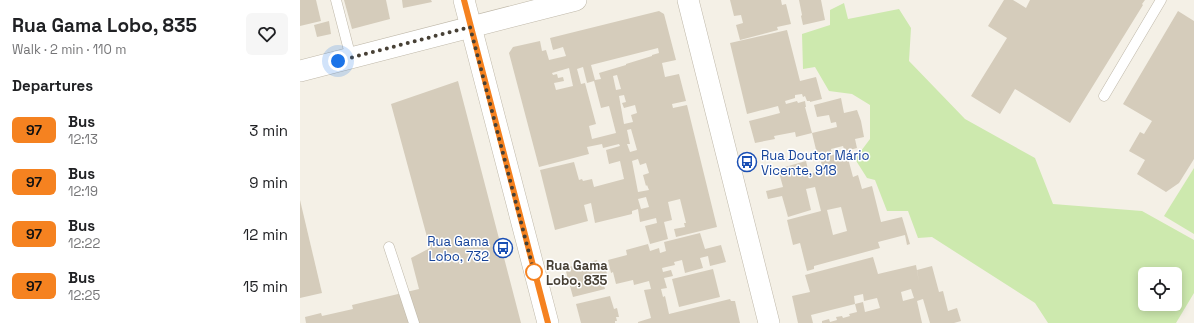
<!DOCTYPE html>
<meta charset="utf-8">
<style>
body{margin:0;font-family:"Space Grotesk",sans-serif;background:#f6f6f6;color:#202124;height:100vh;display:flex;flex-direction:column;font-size:15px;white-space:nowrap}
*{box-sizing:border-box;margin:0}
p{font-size:13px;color:#757577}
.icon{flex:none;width:22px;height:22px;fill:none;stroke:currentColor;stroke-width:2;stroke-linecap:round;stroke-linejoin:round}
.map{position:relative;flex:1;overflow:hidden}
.details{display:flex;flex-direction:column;background:#fff;width:300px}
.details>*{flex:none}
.badge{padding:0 8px;border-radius:6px;font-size:14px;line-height:26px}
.fabs{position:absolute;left:838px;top:267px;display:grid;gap:8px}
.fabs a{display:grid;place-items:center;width:44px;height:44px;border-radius:6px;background:#fff;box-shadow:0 2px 10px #0003;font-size:20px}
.you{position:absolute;width:20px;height:20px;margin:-10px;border:3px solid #fff;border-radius:50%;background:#1a73e8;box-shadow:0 0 0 6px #1a73e833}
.map>.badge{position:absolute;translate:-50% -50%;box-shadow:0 0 0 2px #fff}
h2{padding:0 12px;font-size:15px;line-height:36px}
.round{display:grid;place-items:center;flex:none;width:42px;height:42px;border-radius:6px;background:#f6f6f6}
.head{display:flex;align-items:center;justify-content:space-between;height:68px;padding:0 12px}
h1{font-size:19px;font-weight:600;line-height:30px}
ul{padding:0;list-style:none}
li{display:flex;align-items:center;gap:12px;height:52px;padding:0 12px}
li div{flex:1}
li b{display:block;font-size:15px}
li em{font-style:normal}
li .badge{min-width:44px;font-weight:700;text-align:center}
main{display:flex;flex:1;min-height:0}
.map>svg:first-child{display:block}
.green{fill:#cde9ae;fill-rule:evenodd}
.building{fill:#d5ccbb;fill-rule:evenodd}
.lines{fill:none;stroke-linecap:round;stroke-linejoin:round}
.service-casing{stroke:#bfb8a9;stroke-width:11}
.minor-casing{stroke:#bfb8a9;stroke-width:22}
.service{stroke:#fff;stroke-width:10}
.minor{stroke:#fff;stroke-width:21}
.line-casing{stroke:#fff;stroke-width:9}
.line{stroke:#f58220;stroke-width:6}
.walk{stroke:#474035;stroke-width:4;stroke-dasharray:0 7.2}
.stop-dot{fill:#fff;stroke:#f58220;stroke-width:2}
.labels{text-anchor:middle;stroke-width:3;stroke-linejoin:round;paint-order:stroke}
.transit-label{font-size:13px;fill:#164399;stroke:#fff;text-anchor:start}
.stop-label{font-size:13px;font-weight:bold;fill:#474035;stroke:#fff;text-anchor:start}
</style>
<main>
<section class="details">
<div class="head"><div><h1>Rua Gama Lobo, 835</h1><p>Walk · 2 min · 110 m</p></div><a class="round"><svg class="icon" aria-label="heart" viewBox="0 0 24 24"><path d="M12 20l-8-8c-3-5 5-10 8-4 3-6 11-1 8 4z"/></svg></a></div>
<h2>Departures</h2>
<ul>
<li><span class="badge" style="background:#f58220;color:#111">97</span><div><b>Bus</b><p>12:13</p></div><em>3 min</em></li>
<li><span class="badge" style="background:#f58220;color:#111">97</span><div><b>Bus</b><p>12:19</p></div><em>9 min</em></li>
<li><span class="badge" style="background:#f58220;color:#111">97</span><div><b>Bus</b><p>12:22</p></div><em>12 min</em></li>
<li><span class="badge" style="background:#f58220;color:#111">97</span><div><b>Bus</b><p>12:25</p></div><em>15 min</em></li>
</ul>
</section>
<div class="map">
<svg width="894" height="323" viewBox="0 0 894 323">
<rect width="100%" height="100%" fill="#f4f0e6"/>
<!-- green -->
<g class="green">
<path d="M 544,3 L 548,19 L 599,9 L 611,28 L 609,61 L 665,119 L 735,158 L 753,204 L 842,211 L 894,240 L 894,293 L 876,323 L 748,323 L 735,303 L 632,237 L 618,238 L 608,211 L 587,211 L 575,180 L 567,178 L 555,159 L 570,139 L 570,105 L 552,94 L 529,91 L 515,67 L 503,69 L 502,34 L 530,25 L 530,10 ZM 845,274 L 875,274 L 875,304 L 845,304 Z"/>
<path d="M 894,168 L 894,234 L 864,216 Z"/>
</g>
<!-- building -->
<g class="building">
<path d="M 0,0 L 16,0 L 21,21 L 0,26 Z"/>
<path d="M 44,0 L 86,0 L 90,19 L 52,29 Z"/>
<path d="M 102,0 L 131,0 L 132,2 L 103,8 Z"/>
<path d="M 430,0 L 481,0 L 482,5 L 486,4 L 491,24 L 477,27 L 478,30 L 440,40 L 436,25 L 443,23 L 441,15 L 434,16 Z"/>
<path d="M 499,0 L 521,0 L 525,20 L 503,25 L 501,16 L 502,15 Z"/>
<path d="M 704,0 L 713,0 L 726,8 L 730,0 L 845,0 L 842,4 L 843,5 L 770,123 L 715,89 L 700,114 L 671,96 L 707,38 L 688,26 Z"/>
<path d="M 359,11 L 364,14 L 376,60 L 362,63 L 365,77 L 379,74 L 386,101 L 372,104 L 373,108 L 387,105 L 417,227 L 376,237 L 374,229 L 385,227 L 384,223 L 386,223 L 380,199 L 368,202 L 372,220 L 364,222 L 368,239 L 350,244 L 345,226 L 357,223 L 356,218 L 340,222 L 338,209 L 332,211 L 332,214 L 295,223 L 291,203 L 284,205 L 288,221 L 255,230 L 240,170 L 274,162 L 279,180 L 282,179 L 283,181 L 292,179 L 294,187 L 324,179 L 320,161 L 309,164 L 306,150 L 320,146 L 319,144 L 303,148 L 302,144 L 287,147 L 289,154 L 239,167 L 209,53 L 213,47 L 240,41 L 242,51 L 246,50 L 249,60 L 266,56 L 263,47 L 253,50 L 250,38 ZM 358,48 L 359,53 L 352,55 L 352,56 L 326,64 L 326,65 L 299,73 L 301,79 L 295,80 L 291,65 ZM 283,67 L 287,83 L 294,81 L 301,108 L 309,106 L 316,133 L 292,139 L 289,126 L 296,124 L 285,83 L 281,84 L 277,69 ZM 269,68 L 273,86 L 256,90 L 254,83 L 264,81 L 263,77 L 258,78 L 257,74 L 253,75 L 252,73 ZM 317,75 L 321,89 L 316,90 L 313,76 ZM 324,95 L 326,102 L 322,103 L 324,108 L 335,105 L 337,113 L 331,115 L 333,122 L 324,124 L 319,96 ZM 331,129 L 337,150 L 330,152 L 327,144 L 330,144 L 327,130 ZM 338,159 L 340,165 L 346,163 L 349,173 L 343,175 L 346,186 L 347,185 L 349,190 L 338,192 L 332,161 ZM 346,197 L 349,207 L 341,209 L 338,199 Z"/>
<path d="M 878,11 L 894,21 L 894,159 L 879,183 L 866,192 L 837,174 L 845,160 L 829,151 L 840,132 L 844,134 L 852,121 L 823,104 Z"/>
<path d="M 29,21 L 31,34 L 17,37 L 14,25 Z"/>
<path d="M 487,30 L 500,81 L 516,77 L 522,99 L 510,102 L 510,101 L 507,101 L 505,96 L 503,97 L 502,94 L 495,95 L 495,98 L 485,101 L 486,104 L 497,101 L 498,103 L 505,101 L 506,107 L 505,107 L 512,133 L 496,137 L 495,132 L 474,136 L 475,139 L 455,143 L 449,121 L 480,113 L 478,106 L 447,114 L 430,43 Z"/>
<path d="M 158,81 L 221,323 L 6,323 L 5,317 L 21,313 L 22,316 L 53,309 L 52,305 L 119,289 L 111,258 L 130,248 L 91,104 Z"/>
<path d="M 541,98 L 544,113 L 557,110 L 561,121 L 564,137 L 555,139 L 557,148 L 546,151 L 553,177 L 558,175 L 562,189 L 572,186 L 581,222 L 602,217 L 610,244 L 607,245 L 605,235 L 578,242 L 580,248 L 514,266 L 514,269 L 507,271 L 500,243 L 493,245 L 487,220 L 521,211 L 515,187 L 506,189 L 511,210 L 488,217 L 482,196 L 468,199 L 466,191 L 483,187 L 478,169 L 506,161 L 509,174 L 523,170 L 520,158 L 518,158 L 512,133 L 537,127 L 536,122 L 531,123 L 529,115 L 517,117 L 514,105 ZM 543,146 L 545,152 L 532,155 L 531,149 ZM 541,207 L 547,231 L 533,235 L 527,210 Z"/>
<path d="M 0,200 L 22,293 L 0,298 Z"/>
<path d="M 400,233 L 405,249 L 421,245 L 426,262 L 410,266 L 408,256 L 400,258 L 403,268 L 385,273 L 382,260 L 374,262 L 375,265 L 362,268 L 363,272 L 371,270 L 373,276 L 364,278 L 367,288 L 361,289 L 363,297 L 365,296 L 369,314 L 430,299 L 431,301 L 435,301 L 440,323 L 338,323 L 338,322 L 351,318 L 344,290 L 351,289 L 349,281 L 334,285 L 333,280 L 316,284 L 313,272 L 311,273 L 308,260 L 327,255 L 326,250 L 348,244 L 350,251 L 359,248 L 360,253 L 366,251 L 364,242 Z"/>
<path d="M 573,257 L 578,274 L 616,265 L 619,282 L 617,270 L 632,266 L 639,292 L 643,291 L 648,311 L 657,308 L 661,321 L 654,323 L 630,323 L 623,299 L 617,301 L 622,323 L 522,323 L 522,321 L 529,319 L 530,322 L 537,320 L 536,317 L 542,316 L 543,318 L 550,316 L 549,314 L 557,312 L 555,304 L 511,315 L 513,323 L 498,323 L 492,296 L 510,292 L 505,275 ZM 611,289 L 614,298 L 603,301 L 601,292 ZM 563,294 L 564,301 L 577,298 L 580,308 L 565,312 L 563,302 L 555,304 L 554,296 Z"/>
<path d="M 297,260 L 300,270 L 306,269 L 307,274 L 301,275 L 305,289 L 273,297 L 265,268 Z"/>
<path d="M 413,269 L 420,297 L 379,307 L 372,279 Z"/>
<path d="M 310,296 L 314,309 L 317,308 L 319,317 L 316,317 L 317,321 L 315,321 L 315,323 L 281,323 L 276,304 Z"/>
</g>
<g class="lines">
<!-- service casing -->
<g class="service-casing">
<g id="service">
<path d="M 36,0 L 51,58"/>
<path d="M 804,96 L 861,0"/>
<path d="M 89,247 L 114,323"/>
</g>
</g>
<!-- minor casing -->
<g class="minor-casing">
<g id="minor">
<path d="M 164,0 L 248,323"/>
<path d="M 388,0 L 469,323"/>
<path d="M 0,71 L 276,0"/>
</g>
</g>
<!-- service -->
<use href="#service" class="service"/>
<!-- minor -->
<use href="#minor" class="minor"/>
</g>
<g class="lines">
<!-- line casing -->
<g class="line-casing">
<path id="line" d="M 164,0 L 248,323"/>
</g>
<!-- line -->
<use href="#line" class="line"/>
<!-- walk -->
<path class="walk" d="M 38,61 L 170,27 L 234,272"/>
</g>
<!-- icons -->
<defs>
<g id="bus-ring" transform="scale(1)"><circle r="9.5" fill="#fff" stroke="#1a4fb4" stroke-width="1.5"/><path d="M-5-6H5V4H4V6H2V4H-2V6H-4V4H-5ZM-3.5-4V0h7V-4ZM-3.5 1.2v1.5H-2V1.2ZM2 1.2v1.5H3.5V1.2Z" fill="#1a4fb4"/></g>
</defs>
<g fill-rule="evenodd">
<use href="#bus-ring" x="447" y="162"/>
<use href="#bus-ring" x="203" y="248"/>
</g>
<!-- markers -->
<circle class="stop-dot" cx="234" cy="272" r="8"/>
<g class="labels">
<!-- transit labels -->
<g class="transit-label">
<text x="461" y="160">Rua Doutor Mário<tspan x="461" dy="15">Vicente, 918</tspan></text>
<text x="189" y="246" text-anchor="end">Rua Gama<tspan x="189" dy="15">Lobo, 732</tspan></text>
</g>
<!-- stop labels -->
<g class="stop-label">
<text x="246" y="270">Rua Gama<tspan x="246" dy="15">Lobo, 835</tspan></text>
</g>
</g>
</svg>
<div class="fabs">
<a><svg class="icon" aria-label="locate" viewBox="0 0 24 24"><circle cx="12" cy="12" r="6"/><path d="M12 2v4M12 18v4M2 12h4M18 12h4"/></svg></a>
</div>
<div class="you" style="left:38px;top:61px"></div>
</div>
</main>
